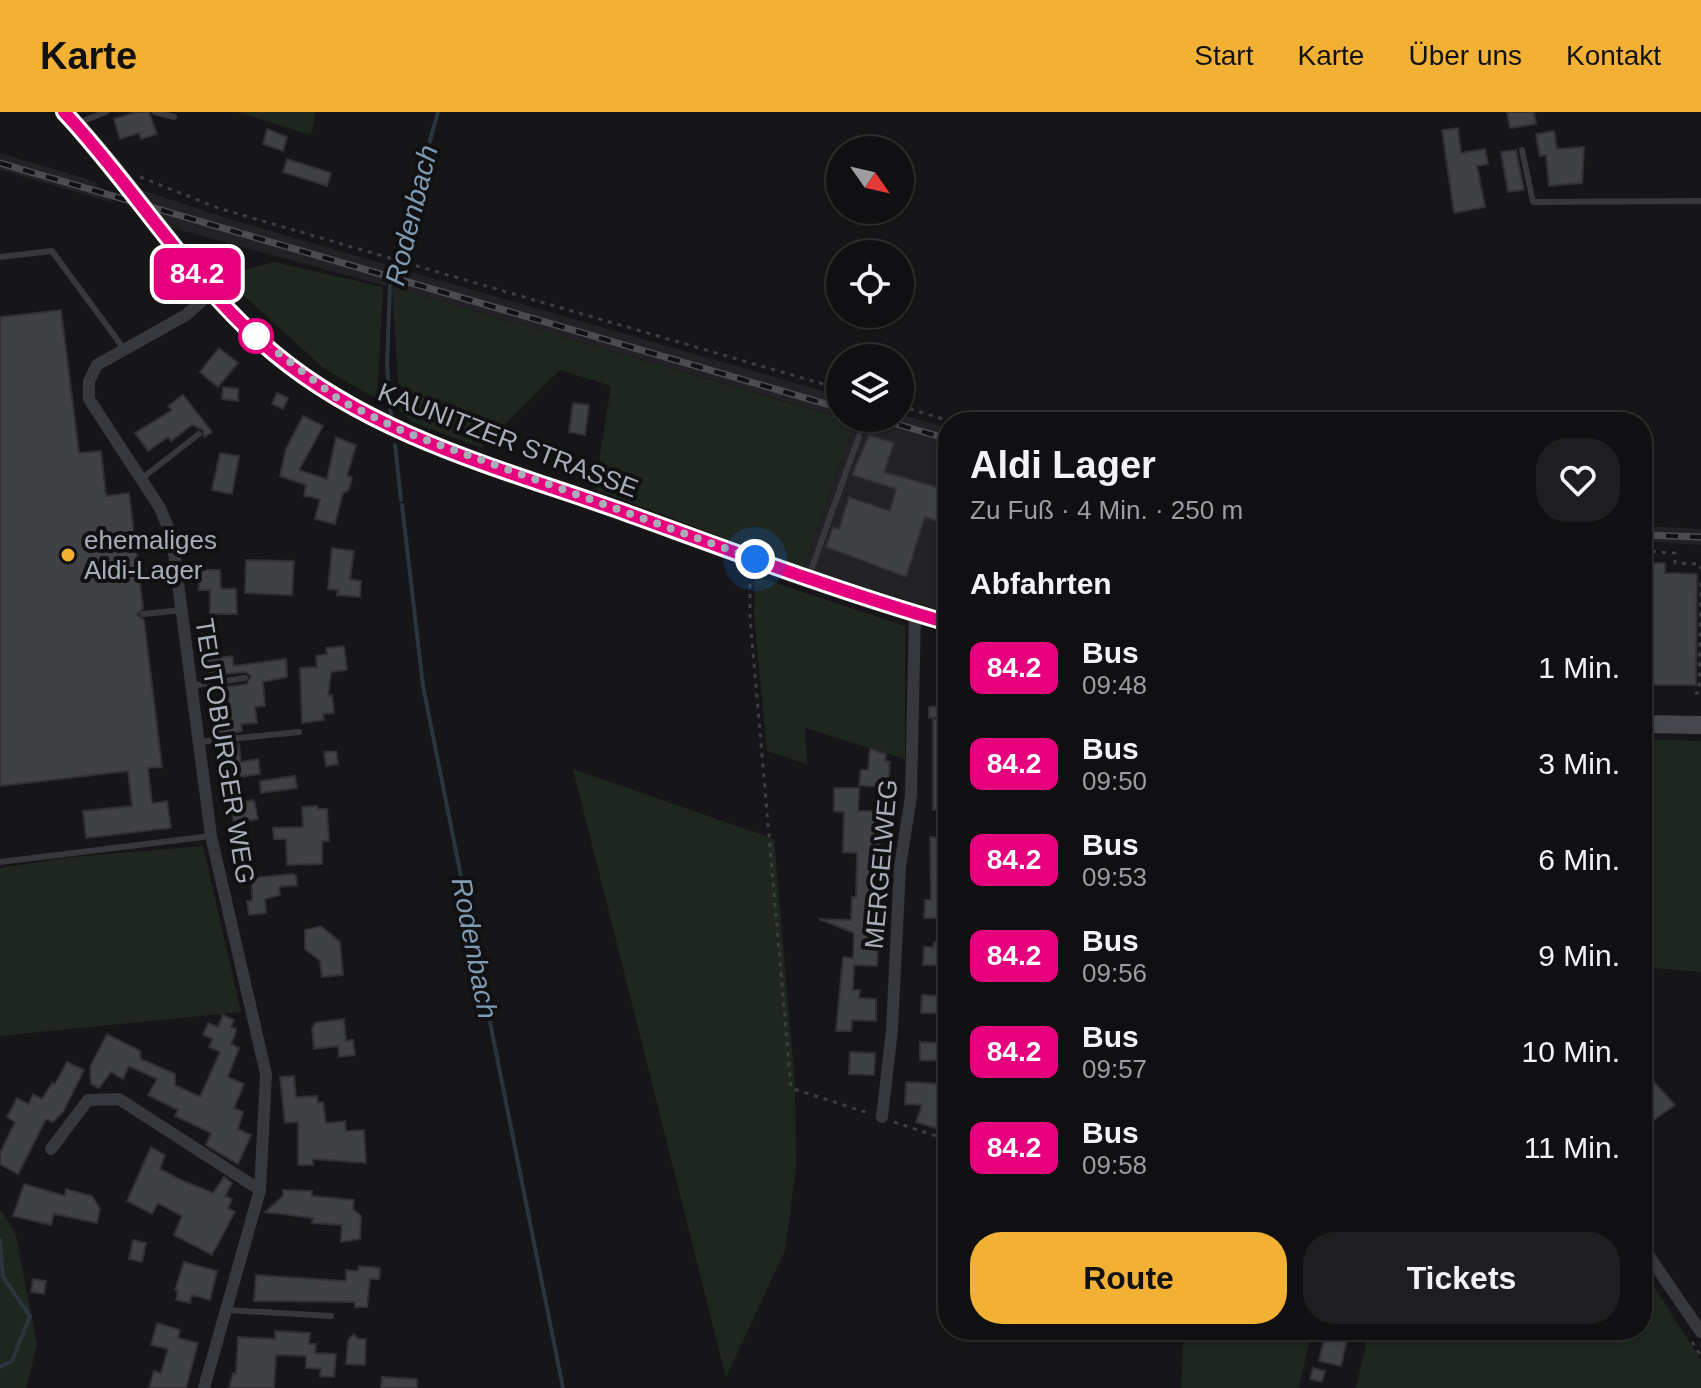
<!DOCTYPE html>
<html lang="de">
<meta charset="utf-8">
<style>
body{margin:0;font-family:Helvetica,sans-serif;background:#1e1e20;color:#f1f3f6;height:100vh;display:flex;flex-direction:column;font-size:30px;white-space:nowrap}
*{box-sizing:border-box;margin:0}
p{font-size:26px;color:#9c9d9f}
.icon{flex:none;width:44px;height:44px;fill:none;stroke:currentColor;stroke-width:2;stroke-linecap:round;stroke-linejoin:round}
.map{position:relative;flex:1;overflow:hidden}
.panel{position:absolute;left:938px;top:300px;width:714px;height:928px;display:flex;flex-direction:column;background:#101012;border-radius:32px;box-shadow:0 2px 6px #0004,0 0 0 2px #303032}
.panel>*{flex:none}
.badge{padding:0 16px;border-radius:12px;font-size:28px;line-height:52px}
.needle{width:52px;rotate:124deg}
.controls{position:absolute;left:826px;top:24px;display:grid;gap:16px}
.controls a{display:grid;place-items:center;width:88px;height:88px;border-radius:50%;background:#101012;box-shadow:0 2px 6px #0004,0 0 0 2px #303032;font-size:40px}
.you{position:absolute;width:40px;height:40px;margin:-20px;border:6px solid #fff;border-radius:50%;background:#1a73e8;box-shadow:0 0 0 12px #1a73e833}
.map>.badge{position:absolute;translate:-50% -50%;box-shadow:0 0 0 4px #fff}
h2{padding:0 32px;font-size:30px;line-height:72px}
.round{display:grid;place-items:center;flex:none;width:84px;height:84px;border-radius:32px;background:#1e1e20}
.summary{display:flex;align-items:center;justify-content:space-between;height:136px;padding:0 32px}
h1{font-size:38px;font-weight:700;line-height:60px}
.primary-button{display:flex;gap:16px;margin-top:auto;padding:16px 32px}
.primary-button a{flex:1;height:92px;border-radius:32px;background:#f2b134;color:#111;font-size:32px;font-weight:700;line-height:92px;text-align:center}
.primary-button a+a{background:#1e1e20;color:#f1f3f6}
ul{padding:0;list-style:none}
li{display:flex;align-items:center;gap:24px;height:96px;padding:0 32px}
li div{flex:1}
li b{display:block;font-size:30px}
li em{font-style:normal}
li .badge{min-width:88px;font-weight:700;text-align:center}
header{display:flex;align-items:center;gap:48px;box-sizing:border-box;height:112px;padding:0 40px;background:#f2b134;color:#111}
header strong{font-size:38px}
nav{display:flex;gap:44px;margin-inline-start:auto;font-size:28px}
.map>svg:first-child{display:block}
.built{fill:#222225}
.green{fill:#1e261f}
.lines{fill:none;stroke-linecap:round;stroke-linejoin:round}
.stream{stroke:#2c353c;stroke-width:4}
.building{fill:#404145;stroke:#303034;stroke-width:2}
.path{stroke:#3d3f44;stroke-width:3;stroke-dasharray:4 6;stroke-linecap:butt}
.lane{stroke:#37383d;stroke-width:6}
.street{stroke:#37383d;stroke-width:12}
.secondary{stroke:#45474d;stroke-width:18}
.rail-casing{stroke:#4a4c52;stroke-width:7}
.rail{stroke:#111113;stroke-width:4;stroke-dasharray:12;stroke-linecap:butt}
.line-casing{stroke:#fff;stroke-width:18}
.line{stroke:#e6007e;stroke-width:12}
.walk{stroke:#a8adb8;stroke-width:8;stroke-dasharray:0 14.4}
.stop-dot{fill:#fff;stroke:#e6007e;stroke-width:4}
.poi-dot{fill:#f2b134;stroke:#111113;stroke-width:3}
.labels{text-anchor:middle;stroke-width:8;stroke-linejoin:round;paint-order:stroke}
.street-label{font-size:26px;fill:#a8adb8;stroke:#111113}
.poi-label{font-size:26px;fill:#a8adb8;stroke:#111113;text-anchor:start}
.water-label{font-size:28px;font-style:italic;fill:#7f9bb3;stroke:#111113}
</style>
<header>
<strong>Karte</strong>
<nav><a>Start</a><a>Karte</a><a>Über uns</a><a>Kontakt</a></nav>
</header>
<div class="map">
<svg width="1701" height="1276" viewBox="0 0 1701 1276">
<rect width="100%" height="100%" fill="#161618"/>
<!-- built -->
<g class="built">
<path d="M 0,41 L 94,69 L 114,91 L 0,58 Z"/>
<path d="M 139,77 L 226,106 L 391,154 L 386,174 L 169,115 Z"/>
<path d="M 397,156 L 840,284 L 840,305 L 392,175 Z"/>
<path d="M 900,302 L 948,316 L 948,501 L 803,456 L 855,310 L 843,306 L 900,306 Z"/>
<path d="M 1642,414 L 1701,417 L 1701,433 L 1642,429 Z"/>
</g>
<!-- green -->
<g class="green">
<path d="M 237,0 L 316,0 L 311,23 Z"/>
<path d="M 274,150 L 383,175 L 377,287 L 326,258 L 222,164 Z"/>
<path d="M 392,175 L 855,310 L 803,456 L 595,377 L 611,274 L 560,258 L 481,336 L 412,310 L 400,299 Z"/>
<path d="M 755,464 L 905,514 L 905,647 L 805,616 L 807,652 L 767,639 L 754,503 Z"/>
<path d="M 1642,627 L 1701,629 L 1701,860 L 1642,855 Z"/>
<path d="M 573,657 L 774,727 L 795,972 L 796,1055 L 785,1139 L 726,1265 Z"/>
<path d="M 203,734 L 241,900 L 0,924 L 0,756 L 72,745 Z"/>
<path d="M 0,1097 L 16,1123 L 37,1233 L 26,1276 L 0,1276 Z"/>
<path d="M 1642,1156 L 1701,1248 L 1701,1276 L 1356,1276 L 1369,1218 L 1459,1218 L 1481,1223 L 1483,1218 L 1642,1218 Z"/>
<path d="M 1184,1218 L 1312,1218 L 1299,1276 L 1181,1276 Z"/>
</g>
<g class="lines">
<!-- stream -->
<g class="stream">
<path d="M 391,303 L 387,253 L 390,172 L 438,0"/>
<path d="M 395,333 L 401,388"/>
<path d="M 402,393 L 423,574 L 563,1276"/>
<path d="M 0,1128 L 3,1165 L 30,1204 L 12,1249 L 0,1255"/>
</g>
</g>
<!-- building -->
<g class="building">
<path d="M 136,0 L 149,0 L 157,22 L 141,27 L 139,21 L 120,27 L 114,7 Z"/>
<path d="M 1507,0 L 1534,0 L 1536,12 L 1510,16 Z"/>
<path d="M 1458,16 L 1461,41 L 1485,37 L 1488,52 L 1477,54 L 1485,95 L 1454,101 L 1442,18 Z"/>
<path d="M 267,17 L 287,25 L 283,39 L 263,32 Z"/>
<path d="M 1554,19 L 1557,37 L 1584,35 L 1582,71 L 1549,74 L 1546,43 L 1540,44 L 1536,22 Z"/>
<path d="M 1516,38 L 1524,78 L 1508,80 L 1501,40 Z"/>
<path d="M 287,47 L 331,61 L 327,74 L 283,60 Z"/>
<path d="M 61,198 L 79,341 L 101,339 L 106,384 L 129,381 L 143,496 L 137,503 L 144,508 L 162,655 L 148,656 L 152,691 L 167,689 L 171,716 L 86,726 L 83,699 L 132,694 L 128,659 L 0,674 L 0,205 Z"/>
<path d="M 219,236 L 238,251 L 218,275 L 200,260 Z"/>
<path d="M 223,275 L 238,277 L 238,289 L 222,287 Z"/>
<path d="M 277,281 L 288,286 L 283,297 L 272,292 Z"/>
<path d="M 183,283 L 212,320 L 204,325 L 203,318 L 192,313 L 171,329 L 168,325 L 148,339 L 135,321 L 172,298 L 168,294 Z"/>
<path d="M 573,291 L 589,293 L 585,323 L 569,320 Z"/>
<path d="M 303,304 L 323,314 L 299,358 L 327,367 L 336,325 L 356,333 L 347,364 L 352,365 L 349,378 L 343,381 L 335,412 L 315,407 L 320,387 L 304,384 L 306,373 L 280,364 L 286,337 Z"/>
<path d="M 869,323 L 894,331 L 884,360 L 948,378 L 948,407 L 943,411 L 925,405 L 906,465 L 826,435 L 833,415 L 839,417 L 849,385 L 890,399 L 896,377 L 852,363 Z"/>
<path d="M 220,341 L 239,344 L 232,382 L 212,378 Z"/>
<path d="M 332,436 L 354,439 L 350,467 L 361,469 L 360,485 L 337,483 L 338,478 L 328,477 Z"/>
<path d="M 246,448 L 294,449 L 292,483 L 245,481 Z"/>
<path d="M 1642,451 L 1665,451 L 1665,461 L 1697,462 L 1696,573 L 1642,573 Z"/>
<path d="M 199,458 L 220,458 L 221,477 L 236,477 L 237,502 L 210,502 L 210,478 L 199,478 Z"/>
<path d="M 344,534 L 347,558 L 331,560 L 328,584 L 332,583 L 334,601 L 323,602 L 324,608 L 302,611 L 300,556 L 317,555 L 316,544 L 327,542 L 326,536 Z"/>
<path d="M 232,544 L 234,554 L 286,547 L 287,565 L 263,570 L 265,594 L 255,595 L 257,611 L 241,612 L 242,619 L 238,620 L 219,622 L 216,597 L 227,595 L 225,575 L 247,572 L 251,564 L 245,560 L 210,564 L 208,547 Z"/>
<path d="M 940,594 L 940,605 L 929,606 L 929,595 Z"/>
<path d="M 948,606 L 948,698 L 933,698 L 933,607 Z"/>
<path d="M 239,632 L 241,650 L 258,647 L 260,662 L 225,667 L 221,634 Z"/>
<path d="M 870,637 L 886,642 L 885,649 L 890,650 L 888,676 L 859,673 L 861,658 L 868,658 Z"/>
<path d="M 336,639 L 338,652 L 326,654 L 324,640 Z"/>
<path d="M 295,664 L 297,676 L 261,681 L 260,669 Z"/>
<path d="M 834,676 L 859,676 L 858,699 L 881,699 L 881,707 L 886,707 L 886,719 L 881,718 L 879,738 L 879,806 L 876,806 L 874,832 L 878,832 L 877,854 L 854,853 L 853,878 L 860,878 L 859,886 L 876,887 L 876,909 L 852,908 L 851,919 L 836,919 L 843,845 L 853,846 L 854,821 L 819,807 L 851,808 L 852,785 L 856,785 L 857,741 L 843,740 L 844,700 L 834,699 Z"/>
<path d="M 254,688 L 258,707 L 234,711 L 230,692 Z"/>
<path d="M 317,694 L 318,697 L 327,697 L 329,729 L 322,729 L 322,752 L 287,753 L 286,727 L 274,727 L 273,716 L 303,715 L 302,695 Z"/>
<path d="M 930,725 L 947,726 L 946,806 L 924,806 L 925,788 L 931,788 Z"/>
<path d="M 291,762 L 296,763 L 297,773 L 279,775 L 280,783 L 265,787 L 266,801 L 249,803 L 247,789 L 252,789 L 252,766 Z"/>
<path d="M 321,814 L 340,830 L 343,863 L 322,865 L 320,849 L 305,837 L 305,818 Z"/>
<path d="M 934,830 L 948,830 L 948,853 L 923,853 L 924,835 L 933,835 Z"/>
<path d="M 922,883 L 944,884 L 943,901 L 921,901 Z"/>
<path d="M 223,903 L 234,908 L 231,915 L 236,917 L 235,923 L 231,932 L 239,936 L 228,965 L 244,972 L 234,996 L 243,1000 L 238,1017 L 251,1023 L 238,1052 L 206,1033 L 211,1021 L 175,1004 L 178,998 L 148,983 L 157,967 L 129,954 L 123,967 L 111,960 L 99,976 L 91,972 L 90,955 L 107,922 L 140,939 L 141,947 L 175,962 L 175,973 L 200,985 L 220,940 L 209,935 L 213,927 L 203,923 L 208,911 L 218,915 Z"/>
<path d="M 344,907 L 346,929 L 353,928 L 355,943 L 339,945 L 338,934 L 314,937 L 312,917 L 315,911 Z"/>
<path d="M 920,930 L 948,931 L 948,949 L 920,948 Z"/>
<path d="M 850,940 L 875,941 L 874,963 L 849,962 Z"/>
<path d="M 67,950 L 84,958 L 63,1000 L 53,1010 L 46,1007 L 18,1062 L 0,1052 L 0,1041 L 15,1010 L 7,1005 L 17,986 L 29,992 L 33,982 L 42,987 L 52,971 L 55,972 Z"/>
<path d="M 294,964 L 296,985 L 317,984 L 318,991 L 323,990 L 326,1011 L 345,1009 L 346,1019 L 364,1018 L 366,1051 L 313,1047 L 313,1053 L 298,1053 L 298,1010 L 285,1011 L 280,965 Z"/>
<path d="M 906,970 L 943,972 L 939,1004 L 946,1007 L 942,1018 L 916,1010 L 922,993 L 905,992 Z"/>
<path d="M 1654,970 L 1675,993 L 1642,1016 L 1642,978 Z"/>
<path d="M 151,1035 L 165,1043 L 160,1057 L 179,1067 L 213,1081 L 224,1065 L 232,1071 L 225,1084 L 232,1087 L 228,1096 L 235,1100 L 212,1143 L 174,1123 L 182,1104 L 158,1091 L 152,1102 L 127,1089 Z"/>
<path d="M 24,1072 L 65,1084 L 66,1077 L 92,1084 L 100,1097 L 97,1111 L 54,1102 L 51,1113 L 13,1104 Z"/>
<path d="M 283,1078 L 312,1079 L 312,1084 L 354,1088 L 353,1097 L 361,1104 L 360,1127 L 341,1130 L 342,1113 L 312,1111 L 313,1106 L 265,1100 L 283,1084 Z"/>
<path d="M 133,1128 L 146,1131 L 142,1150 L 129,1147 Z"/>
<path d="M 184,1150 L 217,1159 L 210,1188 L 192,1183 L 190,1191 L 176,1188 L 178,1179 L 175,1178 Z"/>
<path d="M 359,1154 L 380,1156 L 379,1167 L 370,1167 L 367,1195 L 355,1195 L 355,1190 L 254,1189 L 256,1163 L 346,1169 L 346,1158 L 358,1159 Z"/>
<path d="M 33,1167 L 46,1169 L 44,1182 L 31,1180 Z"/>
<path d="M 157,1211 L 180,1218 L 178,1226 L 198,1231 L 186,1276 L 149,1276 L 154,1259 L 161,1261 L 168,1237 L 151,1233 Z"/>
<path d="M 1326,1218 L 1349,1218 L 1341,1254 L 1319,1249 Z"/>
<path d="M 275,1219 L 310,1221 L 309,1232 L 316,1232 L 315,1241 L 336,1242 L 334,1265 L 320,1264 L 321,1257 L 306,1256 L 306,1244 L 276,1243 L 274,1276 L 229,1276 L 233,1261 L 236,1262 L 238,1225 L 275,1227 Z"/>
<path d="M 354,1222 L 358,1227 L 366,1227 L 365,1253 L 346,1252 L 348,1228 Z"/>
<path d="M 1313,1256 L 1325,1259 L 1322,1270 L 1310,1267 Z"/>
<path d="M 382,1265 L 417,1267 L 417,1276 L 381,1276 Z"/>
</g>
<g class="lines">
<!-- path -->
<g class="path">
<path d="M 140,65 L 218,96 L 840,277"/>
<path d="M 900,294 L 953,310"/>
<path d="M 1642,439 L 1675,441 L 1675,451 L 1699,452 L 1701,457"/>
<path d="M 750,462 L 750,505 L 791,976 L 868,1001"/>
<path d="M 1695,582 L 1699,580 L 1701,468"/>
<path d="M 894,1010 L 948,1028"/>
<path d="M 1642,1114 L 1649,1124"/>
<path d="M 1692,1230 L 1701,1244"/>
</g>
<!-- lane -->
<g class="lane">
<path d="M 155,0 L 174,5"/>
<path d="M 78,11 L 106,0"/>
<path d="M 1522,38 L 1533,90 L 1701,89"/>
<path d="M 0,145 L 52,139 L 124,237"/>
<path d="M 141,367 L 199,322"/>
<path d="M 809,464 L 859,324"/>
<path d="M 143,502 L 182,498"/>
<path d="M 191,574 L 245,566"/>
<path d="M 199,630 L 299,620"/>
<path d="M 0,750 L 211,724"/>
<path d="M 226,1198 L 331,1204"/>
</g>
<!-- street -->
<g class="street">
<path d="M 882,1005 L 892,918 L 900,755 L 911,684 L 915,502"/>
<path d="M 51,1037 L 88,988 L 119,987 L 260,1078"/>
<path d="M 1642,1134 L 1701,1220"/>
<path d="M 204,1276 L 260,1078 L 266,962 L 211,724 L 172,425 L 160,396 L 89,287 L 89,269 L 97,253 L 186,203 L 212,180"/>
</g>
<!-- secondary -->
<g class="secondary">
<path d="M 64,0 C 138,77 192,172 275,242 C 374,324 502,357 621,399 C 729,438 837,480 948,511"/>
<path d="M 1642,612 L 1701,613"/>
</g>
<!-- rail casing -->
<g class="rail-casing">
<g id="rail">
<path d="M 0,51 L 840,296"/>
<path d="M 876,306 L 948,327"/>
<path d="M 1642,423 L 1701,425"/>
</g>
</g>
<!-- rail -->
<use href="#rail" class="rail"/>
</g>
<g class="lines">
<!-- line casing -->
<g class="line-casing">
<path id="line" d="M 64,0 C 137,78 192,173 275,242 C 374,324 502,357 621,399 C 729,438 837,479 948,511"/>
</g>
<!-- line -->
<use href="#line" class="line"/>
<!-- walk -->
<path class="walk" d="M 256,224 L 341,289 L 407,321 L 755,447"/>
</g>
<!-- markers -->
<circle class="stop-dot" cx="256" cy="224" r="16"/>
<circle class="poi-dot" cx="68" cy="443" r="8"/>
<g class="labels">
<!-- street labels -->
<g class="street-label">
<text transform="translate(508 328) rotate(21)" y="9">KAUNITZER STRASSE</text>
<text transform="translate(225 639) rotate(81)" y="9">TEUTOBURGER WEG</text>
<text transform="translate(881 752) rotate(-85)" y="9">MERGELWEG</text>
</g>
<!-- poi labels -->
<g class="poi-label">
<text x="84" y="437">ehemaliges<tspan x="84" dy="30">Aldi-Lager</tspan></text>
</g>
<!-- water labels -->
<g class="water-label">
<text transform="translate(411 103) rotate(-76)" y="10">Rodenbach</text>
<text transform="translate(475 836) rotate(79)" y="10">Rodenbach</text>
</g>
</g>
</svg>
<div class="controls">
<a><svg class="needle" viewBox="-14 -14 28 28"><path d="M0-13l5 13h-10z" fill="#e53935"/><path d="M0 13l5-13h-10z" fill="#9c9d9f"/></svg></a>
<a><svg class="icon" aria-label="locate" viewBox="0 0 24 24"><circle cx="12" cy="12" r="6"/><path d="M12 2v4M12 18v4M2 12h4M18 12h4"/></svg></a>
<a><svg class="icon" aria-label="layers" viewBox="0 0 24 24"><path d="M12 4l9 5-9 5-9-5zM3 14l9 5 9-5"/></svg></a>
</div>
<div class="you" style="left:755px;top:447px"></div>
<b class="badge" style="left:197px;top:162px;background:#e6007e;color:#fff">84.2</b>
<section class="panel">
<div class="summary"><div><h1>Aldi Lager</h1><p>Zu Fuß · 4 Min. · 250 m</p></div><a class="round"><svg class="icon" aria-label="heart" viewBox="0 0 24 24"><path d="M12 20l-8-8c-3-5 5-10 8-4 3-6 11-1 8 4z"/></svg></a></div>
<h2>Abfahrten</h2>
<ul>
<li><span class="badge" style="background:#e6007e;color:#fff">84.2</span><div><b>Bus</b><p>09:48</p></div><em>1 Min.</em></li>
<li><span class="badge" style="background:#e6007e;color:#fff">84.2</span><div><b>Bus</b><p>09:50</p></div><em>3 Min.</em></li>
<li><span class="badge" style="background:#e6007e;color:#fff">84.2</span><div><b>Bus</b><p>09:53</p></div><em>6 Min.</em></li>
<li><span class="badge" style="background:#e6007e;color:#fff">84.2</span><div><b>Bus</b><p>09:56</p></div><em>9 Min.</em></li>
<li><span class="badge" style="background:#e6007e;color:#fff">84.2</span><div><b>Bus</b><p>09:57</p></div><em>10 Min.</em></li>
<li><span class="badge" style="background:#e6007e;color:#fff">84.2</span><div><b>Bus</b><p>09:58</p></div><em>11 Min.</em></li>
</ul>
<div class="primary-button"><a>Route</a><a>Tickets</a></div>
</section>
</div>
